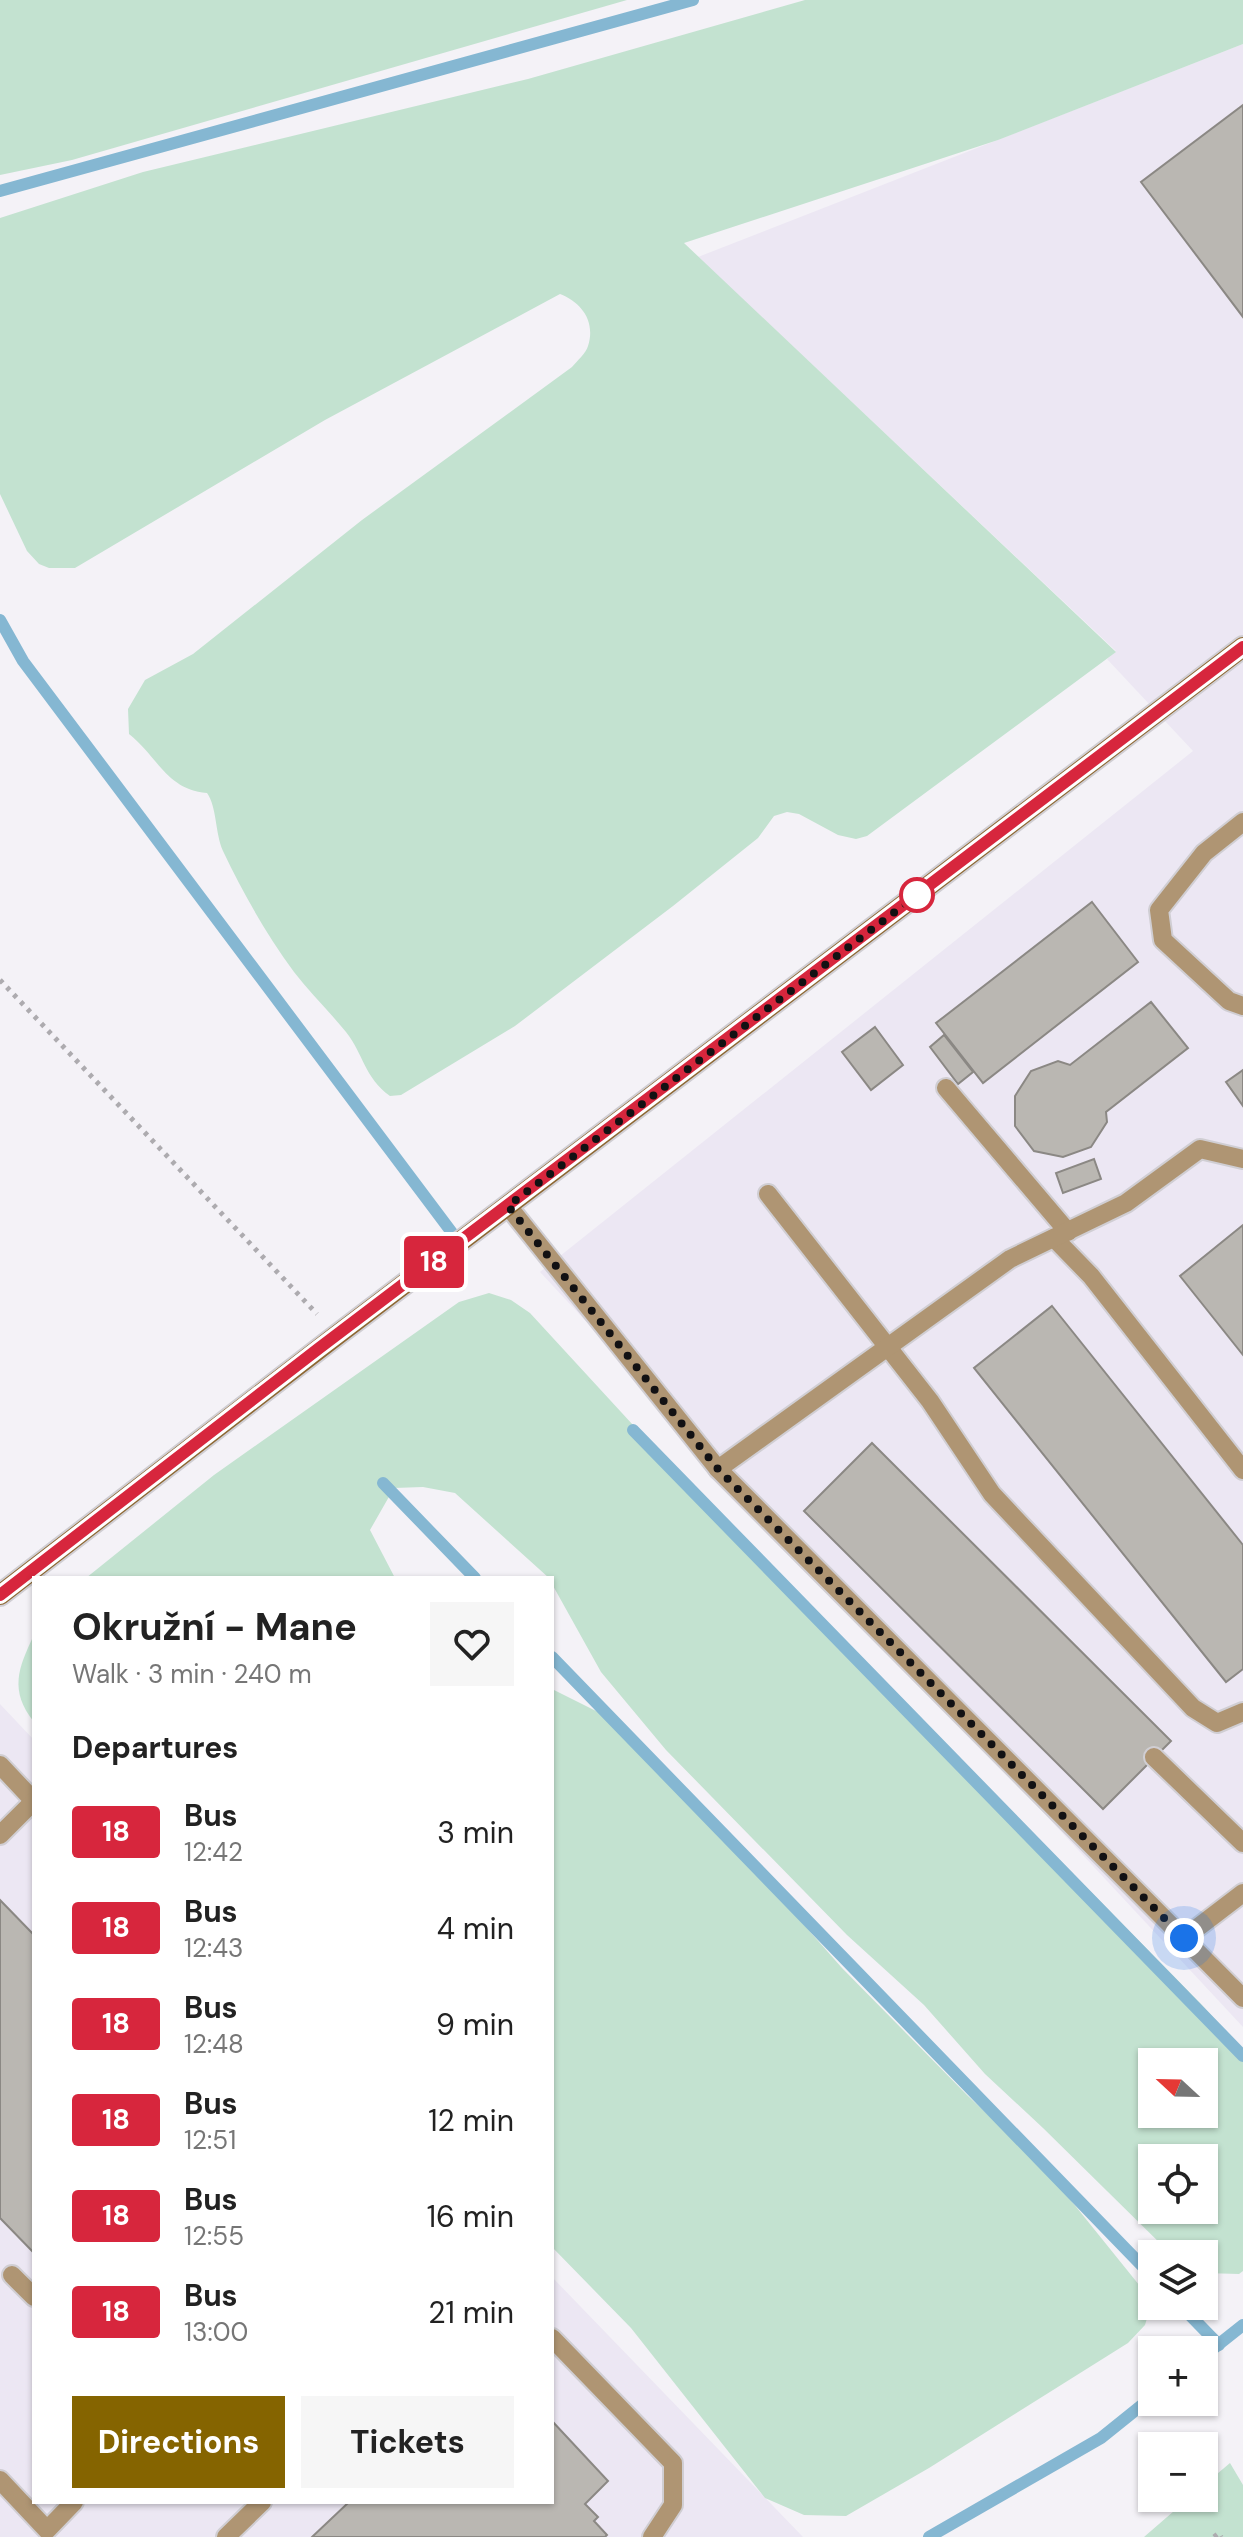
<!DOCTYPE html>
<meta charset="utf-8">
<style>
body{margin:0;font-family:"DM Sans",sans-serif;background:#f6f6f6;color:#222;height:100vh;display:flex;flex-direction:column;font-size:30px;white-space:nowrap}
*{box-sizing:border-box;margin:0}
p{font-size:26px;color:#767676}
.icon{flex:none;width:44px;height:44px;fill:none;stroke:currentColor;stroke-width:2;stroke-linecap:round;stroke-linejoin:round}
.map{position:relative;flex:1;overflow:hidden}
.panel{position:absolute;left:32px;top:1576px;width:522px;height:928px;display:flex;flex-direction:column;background:#fff;border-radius:0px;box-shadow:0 2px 6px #0004}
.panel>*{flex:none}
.badge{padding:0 16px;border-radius:6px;font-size:28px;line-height:52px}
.needle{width:52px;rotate:292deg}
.controls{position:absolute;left:1138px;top:2048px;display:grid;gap:16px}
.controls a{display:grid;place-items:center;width:80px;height:80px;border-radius:0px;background:#fff;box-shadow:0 2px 6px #0004;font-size:40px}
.you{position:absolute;width:40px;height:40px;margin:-20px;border:6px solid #fff;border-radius:50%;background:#1a73e8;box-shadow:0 0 0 12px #1a73e833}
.map>.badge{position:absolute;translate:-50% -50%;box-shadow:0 0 0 4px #fff}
h2{padding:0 40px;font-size:30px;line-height:72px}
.round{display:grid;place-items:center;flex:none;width:84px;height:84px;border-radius:0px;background:#f6f6f6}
.summary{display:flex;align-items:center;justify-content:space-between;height:136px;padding:0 40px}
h1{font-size:38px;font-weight:700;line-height:60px}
.cta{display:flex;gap:16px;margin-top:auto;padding:16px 40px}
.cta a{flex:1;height:92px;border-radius:0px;background:#856400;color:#fff;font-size:32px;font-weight:700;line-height:92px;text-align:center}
.cta a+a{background:#f6f6f6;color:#222}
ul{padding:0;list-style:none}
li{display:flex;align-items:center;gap:24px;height:96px;padding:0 40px}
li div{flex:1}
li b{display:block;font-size:30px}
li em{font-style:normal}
li .badge{min-width:88px;font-weight:700;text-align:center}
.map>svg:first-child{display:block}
.built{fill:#ece7f3}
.green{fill:#c3e2d0;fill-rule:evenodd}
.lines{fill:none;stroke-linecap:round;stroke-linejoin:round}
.stream{stroke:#85b7d2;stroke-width:12}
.building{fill:#bab7b2;stroke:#8b8884;stroke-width:2}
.lane-casing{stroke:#d0ced3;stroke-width:22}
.secondary-casing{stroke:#d0ced3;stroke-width:24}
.path{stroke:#adabaf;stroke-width:5;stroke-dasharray:4 6;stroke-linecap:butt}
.lane{stroke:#af9573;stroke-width:18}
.secondary{stroke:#8d6732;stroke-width:20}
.line-casing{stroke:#fff;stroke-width:18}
.line{stroke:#d7263d;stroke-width:12}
.walk{stroke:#121113;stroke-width:8;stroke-dasharray:0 14.4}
.stop-dot{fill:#fff;stroke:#d7263d;stroke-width:4}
</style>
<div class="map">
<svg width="1243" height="2537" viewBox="0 0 1243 2537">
<rect width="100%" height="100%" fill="#f4f2f7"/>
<!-- built -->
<g class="built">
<path d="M 1243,44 L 1243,2027 L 540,1272 L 1193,751 L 1107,659 L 1116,651 L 698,257 Z"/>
<path d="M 0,1704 L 34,1740 L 34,2502 L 552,2502 L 552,2277 L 803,2537 L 0,2537 Z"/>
</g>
<!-- green -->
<g class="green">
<path d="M 0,0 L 627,0 L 72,160 L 0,175 Z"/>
<path d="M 805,0 L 1243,0 L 1243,44 L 998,140 L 684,243 L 1116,652 L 867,836 L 856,839 L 838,835 L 799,814 L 787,812 L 774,816 L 758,838 L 673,906 L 515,1026 L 401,1095 L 390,1096 C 364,1077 364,1055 346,1032 C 329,1011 310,993 294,972 C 266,934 243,893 223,851 C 215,833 217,807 207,793 C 167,790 158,757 129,734 L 128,709 L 145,680 L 193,654 L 362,520 L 572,367 C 577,361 586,353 588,346 C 596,321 581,302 560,294 L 325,420 L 75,568 L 49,568 L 39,564 L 27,551 L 0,494 L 0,218 L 143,172 L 528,79 Z"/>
<path d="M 489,1293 L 511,1300 L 530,1313 L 633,1425 L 1202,2005 L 1243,2050 L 1243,2271 L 1239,2274 L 1204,2273 L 1204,2254 L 1171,2254 L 1043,2128 L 985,2074 L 924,2005 L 847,1935 L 666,1750 L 601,1672 L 552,1584 L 552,1578 L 549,1578 L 455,1493 L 423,1487 L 394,1488 L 370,1530 L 395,1578 L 86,1578 L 214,1475 L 459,1302 ZM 1152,2062 L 1204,2062 L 1204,2114 L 1152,2114 ZM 1152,2158 L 1204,2158 L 1204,2210 L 1152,2210 Z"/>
<path d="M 34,1635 L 34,1722 C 9,1691 18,1668 34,1635 Z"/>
<path d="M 552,1689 L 598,1712 L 699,1806 L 842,1968 L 967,2095 L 1048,2172 L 1152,2301 L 1145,2325 L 1128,2343 L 929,2468 L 846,2516 L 804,2515 L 765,2498 L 631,2328 L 552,2247 Z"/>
<path d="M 1230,2463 L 1243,2485 L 1243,2537 L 1144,2537 L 1189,2498 L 1204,2498 L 1204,2485 Z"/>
</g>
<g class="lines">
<!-- stream -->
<g class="stream">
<path d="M 0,191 L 693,0"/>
<path d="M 0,620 L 23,661 L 456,1238"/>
<path d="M 633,1430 L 1243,2056"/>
<path d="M 383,1483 L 475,1578"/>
<path d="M 552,1657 L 1152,2276"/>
<path d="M 1181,2306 L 1219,2345"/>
<path d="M 1204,2356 L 1243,2325"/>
<path d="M 929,2537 L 1101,2438 L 1152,2397"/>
</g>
</g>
<!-- building -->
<g class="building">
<path d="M 1243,105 L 1243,317 L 1141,182 Z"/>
<path d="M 1092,902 L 1138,962 L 983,1083 L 936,1023 Z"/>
<path d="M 1151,1002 L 1188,1048 L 1106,1112 L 1107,1122 L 1091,1147 L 1063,1157 L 1034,1151 L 1015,1126 L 1015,1096 L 1031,1071 L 1058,1061 L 1070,1065 Z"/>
<path d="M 875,1027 L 903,1065 L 871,1090 L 842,1052 Z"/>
<path d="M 944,1035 L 973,1072 L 958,1084 L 930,1047 Z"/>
<path d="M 1243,1070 L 1243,1106 L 1226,1082 Z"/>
<path d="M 1094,1159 L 1101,1179 L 1063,1193 L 1056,1173 Z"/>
<path d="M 1243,1225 L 1243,1355 L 1180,1276 Z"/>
<path d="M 1052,1306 L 1243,1545 L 1243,1669 L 1226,1682 L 974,1368 Z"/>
<path d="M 872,1443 L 1171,1741 L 1103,1809 L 804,1511 Z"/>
<path d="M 0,1900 L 34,1935 L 34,2253 L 0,2218 Z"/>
<path d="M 552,2421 L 608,2481 L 585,2504 L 598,2517 L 594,2521 L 607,2535 L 605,2537 L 312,2537 L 349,2502 L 552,2502 Z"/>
</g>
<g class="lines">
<!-- lane casing -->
<g class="lane-casing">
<g id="lane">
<path d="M 1243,822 L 1204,853 L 1159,910 L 1163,940 L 1229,1001 L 1243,1006"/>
<path d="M 946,1088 L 1068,1232"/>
<path d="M 768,1194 L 930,1401 L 992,1494 L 1193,1708 L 1217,1723 L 1243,1712"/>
<path d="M 508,1206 L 718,1469 L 1243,1998"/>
<path d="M 1054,1238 L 1091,1276 L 1243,1470"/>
<path d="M 718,1469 L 1010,1259 L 1126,1203 L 1200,1149 L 1243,1159"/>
<path d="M 1154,1757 L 1243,1843"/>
<path d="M 0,1765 L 34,1801"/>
<path d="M 0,1835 L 34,1801"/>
<path d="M 1184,1938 L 1243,1893"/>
<path d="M 12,2275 L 34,2297"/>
<path d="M 552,2338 L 673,2463 L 673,2505 L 652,2537"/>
<path d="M 0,2480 L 47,2530 L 74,2502"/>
<path d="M 226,2537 L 262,2502"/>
</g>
</g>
<!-- secondary casing -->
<g class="secondary-casing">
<path id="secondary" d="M 0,1595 L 336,1336 L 1243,647"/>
</g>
<!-- path -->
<g class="path">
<path d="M 0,980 L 317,1314"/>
<path d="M 1214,2537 L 1219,2533 L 1221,2537"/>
</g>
<!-- lane -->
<use href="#lane" class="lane"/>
<!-- secondary -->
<use href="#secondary" class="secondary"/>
</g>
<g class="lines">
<!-- line casing -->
<g class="line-casing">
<path id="line" d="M 0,1595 L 318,1349 L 1243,647"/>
</g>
<!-- line -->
<use href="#line" class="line"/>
<!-- walk -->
<path class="walk" d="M 917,895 L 508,1206 L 718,1469 L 1184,1938"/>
</g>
<!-- markers -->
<circle class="stop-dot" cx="917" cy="895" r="16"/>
</svg>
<div class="controls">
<a><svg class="needle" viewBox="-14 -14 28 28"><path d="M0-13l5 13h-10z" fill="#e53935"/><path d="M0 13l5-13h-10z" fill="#767676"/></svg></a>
<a><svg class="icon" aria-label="locate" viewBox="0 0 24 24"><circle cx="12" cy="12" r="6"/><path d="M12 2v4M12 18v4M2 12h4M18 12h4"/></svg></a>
<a><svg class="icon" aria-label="layers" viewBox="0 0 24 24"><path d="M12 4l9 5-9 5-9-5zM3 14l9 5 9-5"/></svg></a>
<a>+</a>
<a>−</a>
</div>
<div class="you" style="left:1184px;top:1938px"></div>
<b class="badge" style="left:434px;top:1262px;background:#d7263d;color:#fff">18</b>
<section class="panel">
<div class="summary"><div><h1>Okružní - Mane</h1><p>Walk · 3 min · 240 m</p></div><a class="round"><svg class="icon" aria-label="heart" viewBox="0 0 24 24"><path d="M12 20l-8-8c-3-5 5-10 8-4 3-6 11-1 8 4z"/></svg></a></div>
<h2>Departures</h2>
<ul>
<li><span class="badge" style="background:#d7263d;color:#fff">18</span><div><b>Bus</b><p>12:42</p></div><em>3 min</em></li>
<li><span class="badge" style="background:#d7263d;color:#fff">18</span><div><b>Bus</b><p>12:43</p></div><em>4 min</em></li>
<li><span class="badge" style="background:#d7263d;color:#fff">18</span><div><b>Bus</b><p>12:48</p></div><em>9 min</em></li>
<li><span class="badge" style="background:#d7263d;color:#fff">18</span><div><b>Bus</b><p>12:51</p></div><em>12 min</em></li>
<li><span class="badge" style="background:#d7263d;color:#fff">18</span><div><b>Bus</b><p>12:55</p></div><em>16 min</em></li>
<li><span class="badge" style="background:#d7263d;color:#fff">18</span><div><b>Bus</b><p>13:00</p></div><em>21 min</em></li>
</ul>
<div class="cta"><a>Directions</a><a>Tickets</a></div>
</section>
</div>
